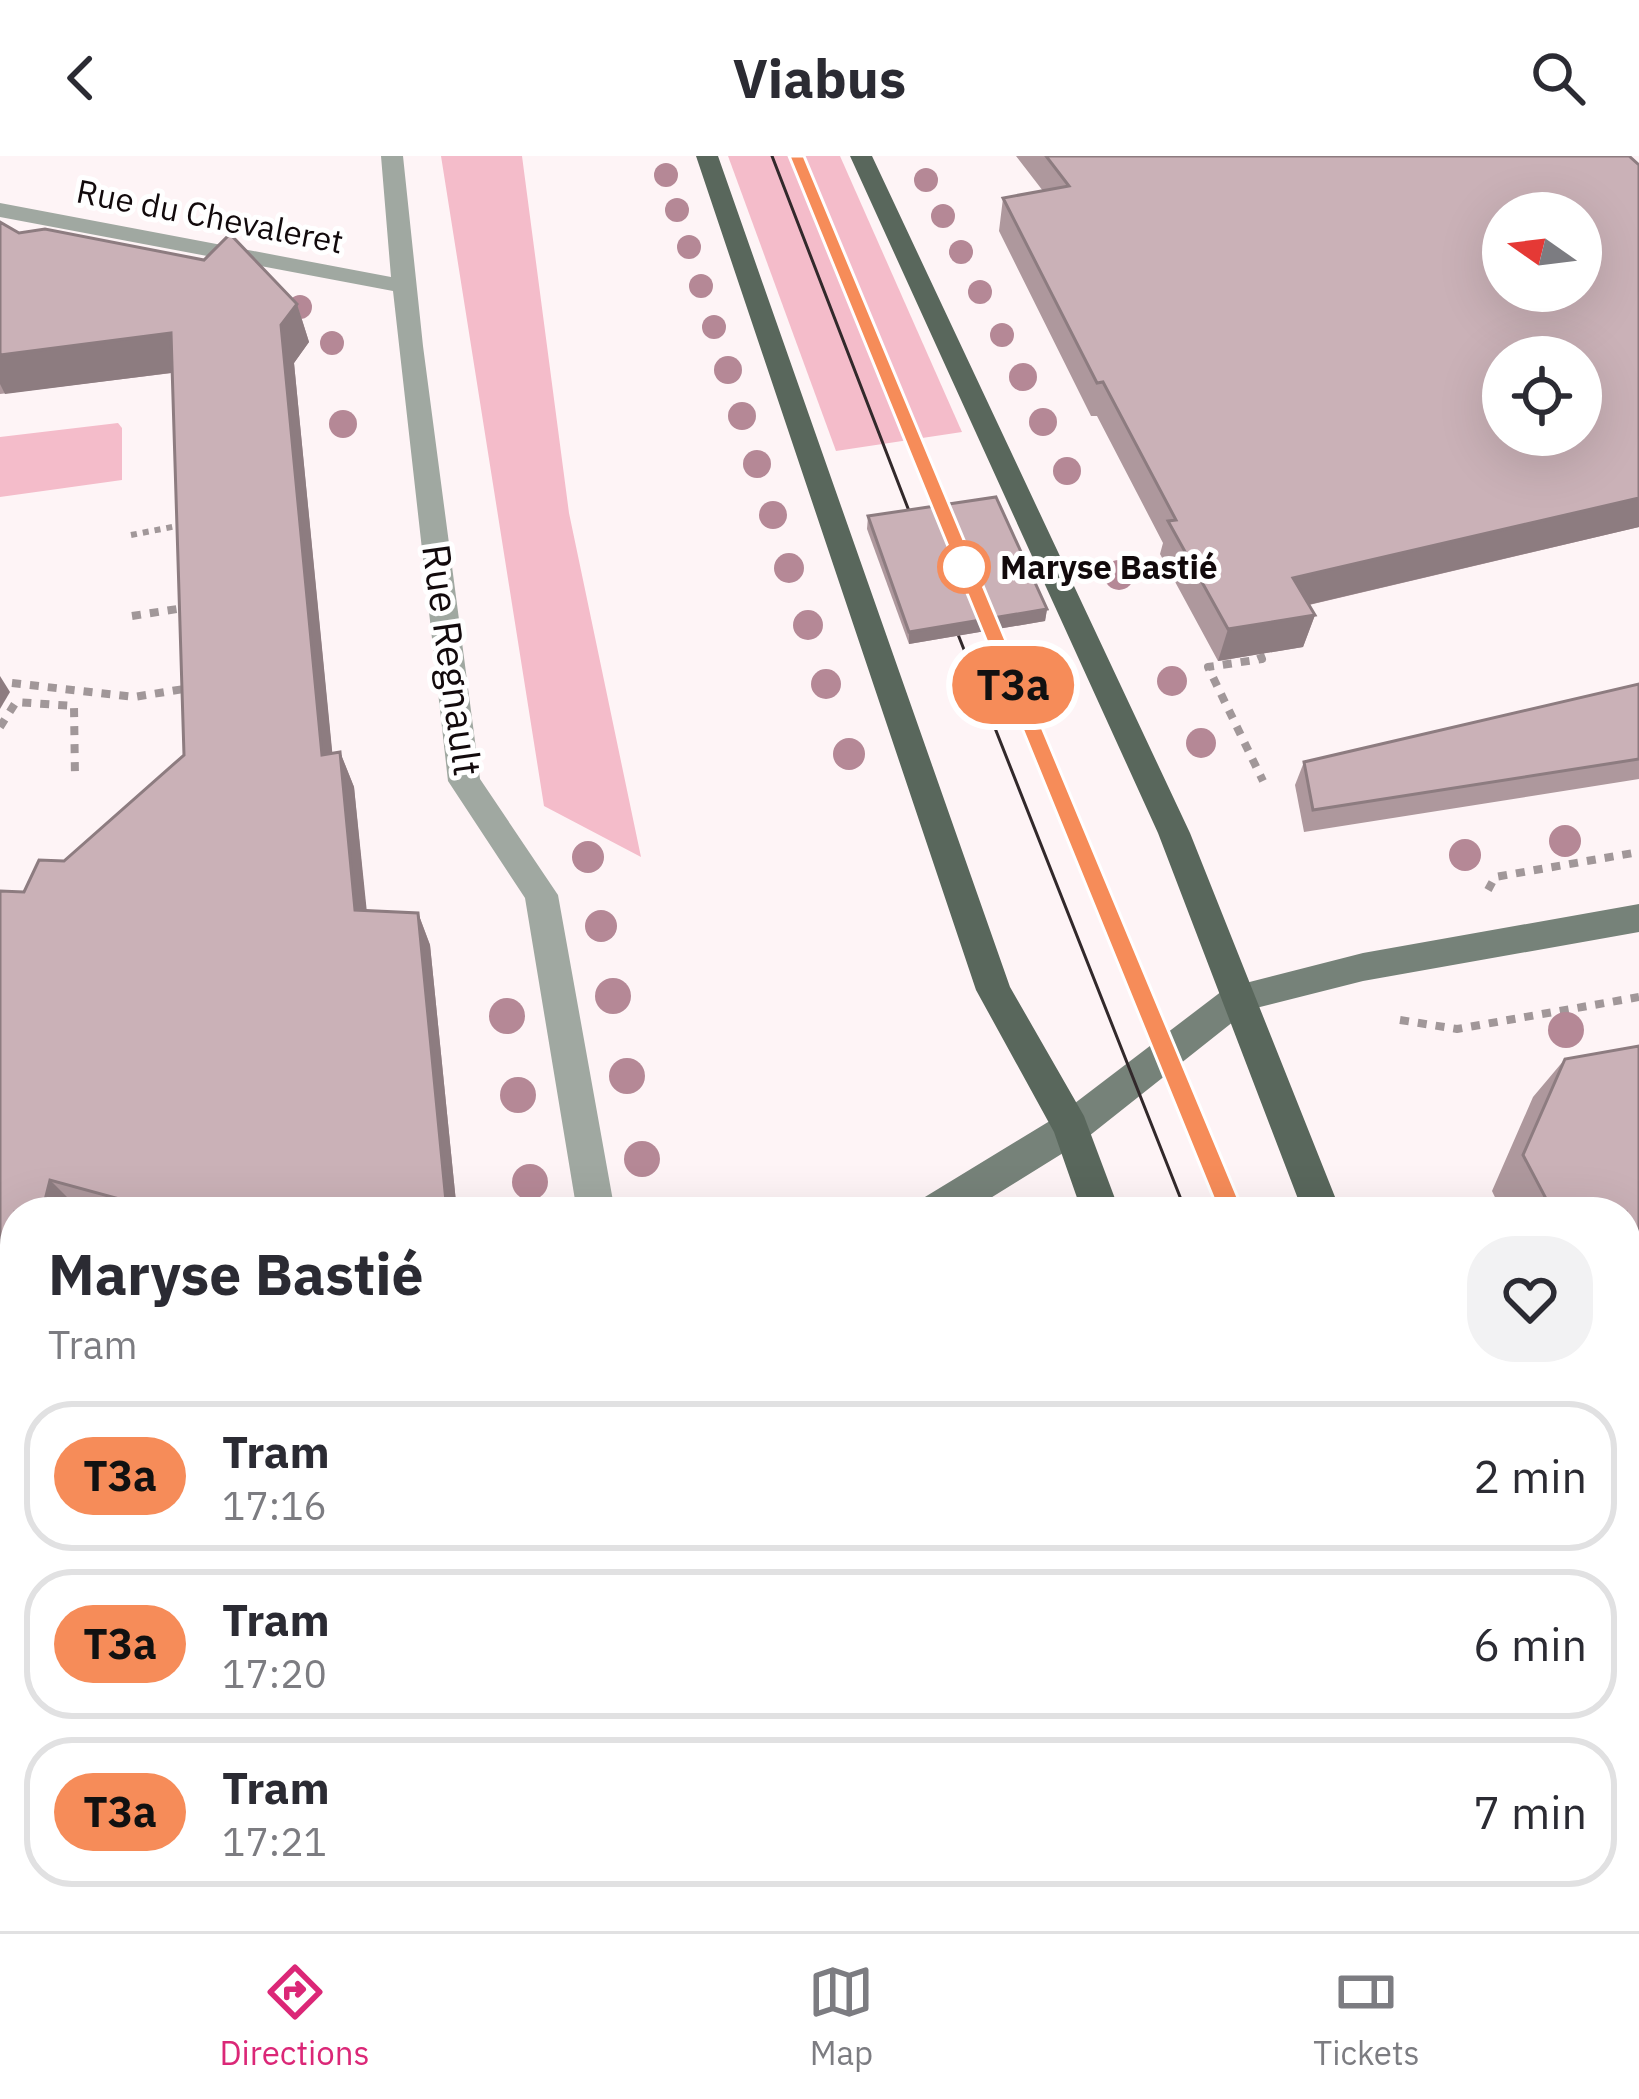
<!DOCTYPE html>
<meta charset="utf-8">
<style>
body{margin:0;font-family:"IBM Plex Sans",sans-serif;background:#f2f2f3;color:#2b2b33;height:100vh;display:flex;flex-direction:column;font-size:45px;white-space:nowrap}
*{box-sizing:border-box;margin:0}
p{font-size:39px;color:#7c7c81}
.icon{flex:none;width:66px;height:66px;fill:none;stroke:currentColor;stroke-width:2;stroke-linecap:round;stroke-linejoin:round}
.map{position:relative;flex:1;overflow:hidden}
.drawer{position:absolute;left:0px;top:1041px;width:1641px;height:735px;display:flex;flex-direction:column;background:#fff;border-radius:48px 48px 0 0;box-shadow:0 12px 48px #0002}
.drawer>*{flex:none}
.badge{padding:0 24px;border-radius:39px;font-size:42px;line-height:78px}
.needle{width:78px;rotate:284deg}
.controls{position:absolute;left:1482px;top:36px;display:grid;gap:24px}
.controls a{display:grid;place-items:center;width:120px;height:120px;border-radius:50%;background:#fff;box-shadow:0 12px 48px #0002;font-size:60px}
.map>.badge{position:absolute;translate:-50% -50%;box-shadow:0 0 0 6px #fff}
.round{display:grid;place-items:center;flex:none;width:126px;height:126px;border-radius:48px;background:#f2f2f3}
.head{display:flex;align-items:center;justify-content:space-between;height:204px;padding:0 48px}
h1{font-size:57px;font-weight:700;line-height:90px}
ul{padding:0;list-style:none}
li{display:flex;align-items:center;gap:36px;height:150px;margin:0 24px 18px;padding:0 24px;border:6px solid #e1e1e2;border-radius:48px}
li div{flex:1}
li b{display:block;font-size:45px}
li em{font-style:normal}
li .badge{min-width:132px;font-weight:700;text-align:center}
header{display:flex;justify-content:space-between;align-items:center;height:156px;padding:0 48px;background:#fff;font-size:54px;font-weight:700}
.menu{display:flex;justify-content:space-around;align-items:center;height:168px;border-top:3px solid #e1e1e2;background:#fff;font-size:33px;color:#7c7c81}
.menu a{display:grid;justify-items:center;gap:6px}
.menu .current{color:#db2777}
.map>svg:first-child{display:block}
.green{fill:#f4bcca}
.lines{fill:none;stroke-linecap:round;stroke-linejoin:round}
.path-far2{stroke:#a19799;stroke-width:6;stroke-dasharray:6 6;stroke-linecap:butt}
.path-far1{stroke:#a19799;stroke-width:8;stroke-dasharray:9 9;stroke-linecap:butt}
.path{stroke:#a19799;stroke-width:9;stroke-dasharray:10 10;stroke-linecap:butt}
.street{fill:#a0a8a1;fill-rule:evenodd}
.secondary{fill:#768279;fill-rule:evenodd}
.primary{fill:#59675c;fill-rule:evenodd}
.tram{stroke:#32292b;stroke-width:3}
.tree{fill:#b58896}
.wall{fill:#ae989d}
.shaded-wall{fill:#8d7c80}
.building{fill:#cab1b7;stroke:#8d7c80;stroke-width:3;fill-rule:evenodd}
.line{fill:#f68c59;stroke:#fff;stroke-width:3}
.stop-dot{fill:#fff;stroke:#f68c59;stroke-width:6}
.labels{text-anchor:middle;stroke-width:10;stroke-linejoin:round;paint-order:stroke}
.far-street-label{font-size:33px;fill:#120a0c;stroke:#fff}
.far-stop-label{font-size:33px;font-weight:bold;fill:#120a0c;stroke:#fff;text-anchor:start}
.street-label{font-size:39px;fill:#120a0c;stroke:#fff}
</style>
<header><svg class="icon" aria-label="back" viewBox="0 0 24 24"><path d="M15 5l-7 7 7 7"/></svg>Viabus<svg class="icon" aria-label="search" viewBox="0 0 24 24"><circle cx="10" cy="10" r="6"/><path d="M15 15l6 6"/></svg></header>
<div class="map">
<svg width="1639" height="1775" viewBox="0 0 1639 1775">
<rect width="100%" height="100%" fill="#fef4f6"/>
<!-- green -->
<g class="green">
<path d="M 441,0 L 522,0 L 569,357 L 641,701 L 544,650 Z"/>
<path d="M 728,0 L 840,0 L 962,276 L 836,295 Z"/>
<path d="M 118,267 L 122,272 L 122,324 L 0,341 L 0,281 Z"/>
<path d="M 1422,1761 L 1569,1761 L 1575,1775 L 1427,1775 Z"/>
</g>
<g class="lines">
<!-- path-far2 -->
<path class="path-far2" d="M 131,379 L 182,369"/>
<!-- path-far1 -->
<g class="path-far1">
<path d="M 132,460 L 184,452"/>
<path d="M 1260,498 L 1262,503 L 1208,511 L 1263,625"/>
<path d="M 12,527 L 134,541 L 190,532"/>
<path d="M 0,571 L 16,546 L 74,550 L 75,622"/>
<path d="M 1488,734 L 1495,721 L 1639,696"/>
<path d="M 1400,864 L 1457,873 L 1639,841"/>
</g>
<!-- path -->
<path class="path" d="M 1626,1537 L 1639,1564"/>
<!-- street -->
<g class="street">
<path d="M 381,0 L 403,0 L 423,190 L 480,623 L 558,739 L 615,1056 L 577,1056 L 525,742 L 448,625 L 393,135 L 0,61 L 0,47 L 391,121 Z"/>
<path d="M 694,1761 L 744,1761 L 746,1775 L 696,1775 Z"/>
</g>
<!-- secondary -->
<g class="secondary">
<path d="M 1639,748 L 1639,776 L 1363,825 L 1248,854 L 1084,984 L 968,1056 L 915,1056 L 920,1044 L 1058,960 L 1226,832 L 1363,797 Z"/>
<path d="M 15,1573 L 15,1622 L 0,1629 L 0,1579 Z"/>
</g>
<!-- primary -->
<g class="primary">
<path d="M 696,0 L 718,0 L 1010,831 L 1084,960 L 1120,1056 L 1082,1056 L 1054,976 L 976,834 Z"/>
<path d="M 850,0 L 872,0 L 1190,677 L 1341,1056 L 1303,1056 L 1158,677 Z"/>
<path d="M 1626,1738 L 1639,1743 L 1639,1775 L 1604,1775 L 1598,1761 L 1626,1761 Z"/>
<path d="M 1335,1761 L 1385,1761 L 1390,1775 L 1340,1775 Z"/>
</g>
<!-- tram -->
<g class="tram">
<path d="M 772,0 L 921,386"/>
<path d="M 797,0 L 951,380"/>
<path d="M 978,447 L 1232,1056"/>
<path d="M 946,448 L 1186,1056"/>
<path d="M 1467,1761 L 1472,1775"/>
<path d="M 1525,1761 L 1531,1775"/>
</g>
</g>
<!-- trees -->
<g class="tree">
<circle cx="666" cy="19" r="12"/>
<circle cx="926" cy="24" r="12"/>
<circle cx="677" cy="54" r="12"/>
<circle cx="943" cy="60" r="12"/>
<circle cx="689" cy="91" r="12"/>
<circle cx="961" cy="96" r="12"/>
<circle cx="701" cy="130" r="12"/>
<circle cx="980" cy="136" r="12"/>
<circle cx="300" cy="151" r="12"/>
<circle cx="714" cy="171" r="12"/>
<circle cx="1002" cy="179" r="12"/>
<circle cx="332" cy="187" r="12"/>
<circle cx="728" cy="214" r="14"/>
<circle cx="1023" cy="221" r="14"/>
<circle cx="742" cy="260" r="14"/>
<circle cx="1043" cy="266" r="14"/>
<circle cx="343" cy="268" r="14"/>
<circle cx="757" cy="308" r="14"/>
<circle cx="1067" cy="315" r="14"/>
<circle cx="773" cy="359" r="14"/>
<circle cx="789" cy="412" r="15"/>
<circle cx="1119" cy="419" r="15"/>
<circle cx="808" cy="469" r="15"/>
<circle cx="1172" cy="525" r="15"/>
<circle cx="826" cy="528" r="15"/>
<circle cx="1201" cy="587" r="15"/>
<circle cx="849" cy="598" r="16"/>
<circle cx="1565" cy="685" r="16"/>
<circle cx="1465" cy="699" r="16"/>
<circle cx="588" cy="701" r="16"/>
<circle cx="601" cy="770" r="16"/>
<circle cx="613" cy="840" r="18"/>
<circle cx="507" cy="860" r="18"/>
<circle cx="1566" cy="874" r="18"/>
<circle cx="627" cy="920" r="18"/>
<circle cx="518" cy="939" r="18"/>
<circle cx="642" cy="1003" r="18"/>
<circle cx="530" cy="1026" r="18"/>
</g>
<!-- wall -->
<g class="wall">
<path d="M 1016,0 L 1629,0 L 1639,9 L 1639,371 L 1309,449 L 1315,459 L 1303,491 L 1218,505 L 1160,398 L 1163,387 L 1097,260 L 1091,260 L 999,75 L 1003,42 L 1043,35 Z"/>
<path d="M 0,66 L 19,77 L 297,148 L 309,186 L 294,207 L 332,597 L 340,596 L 354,631 L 366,754 L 418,757 L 430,789 L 457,1056 L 95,1056 L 77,1051 L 15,1056 L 24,736 L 64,705 L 184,599 L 172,217 L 0,238 Z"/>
<path d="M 868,360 L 1047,453 L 1045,465 L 909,488 L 867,373 Z"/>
<path d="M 1639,528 L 1639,623 L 1304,676 L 1295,629 L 1304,606 Z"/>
<path d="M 1639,890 L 1639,1320 L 1626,1295 L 1626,1056 L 1502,1056 L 1492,1035 L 1533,941 L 1565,903 Z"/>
<path d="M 15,1761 L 313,1761 L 312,1767 L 273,1767 L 261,1775 L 0,1775 Z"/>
</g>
<!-- shaded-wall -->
<g class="shaded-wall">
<path d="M 297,148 L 309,186 L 294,207 L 336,634 L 322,599 L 281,169 Z"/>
<path d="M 171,177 L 186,215 L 5,238 L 0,228 L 0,199 Z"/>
<path d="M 1639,342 L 1639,371 L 1282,455 L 1293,422 Z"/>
<path d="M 1047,453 L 1045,465 L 909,488 L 909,476 Z"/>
<path d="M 1315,459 L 1303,491 L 1218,505 L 1228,473 Z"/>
<path d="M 0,520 L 10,536 L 0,553 Z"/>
<path d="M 340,596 L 354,631 L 370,786 L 355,754 Z"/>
<path d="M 418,757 L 430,789 L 457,1056 L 447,1056 Z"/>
<path d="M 50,1024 L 77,1051 L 75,1056 L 42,1056 Z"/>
<path d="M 15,1170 L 15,1296 L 0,1287 L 0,1234 Z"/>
<path d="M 15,1443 L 15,1475 L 0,1484 L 0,1451 Z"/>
<path d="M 284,1761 L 313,1761 L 312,1767 L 283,1765 Z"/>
<path d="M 513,1761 L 529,1761 L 531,1775 L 514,1775 Z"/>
<path d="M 242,1765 L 273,1767 L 261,1775 L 226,1775 Z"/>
</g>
<!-- building -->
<g class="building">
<path d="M 1046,0 L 1629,0 L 1639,9 L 1639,342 L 1293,422 L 1315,459 L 1228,473 L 1168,365 L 1176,364 L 1103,226 L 1097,227 L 1003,42 L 1069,30 ZM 1503,57 L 1581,57 L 1581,135 L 1503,135 ZM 1503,201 L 1581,201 L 1581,279 L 1503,279 Z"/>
<path d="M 0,66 L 19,77 L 45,73 L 204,104 L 230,78 L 297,148 L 281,169 L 322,599 L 340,596 L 355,754 L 418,757 L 447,1056 L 167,1056 L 50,1024 L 42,1056 L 15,1056 L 15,1170 L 0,1234 L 0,735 L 24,736 L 39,704 L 64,705 L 184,599 L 171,177 L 0,199 Z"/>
<path d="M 996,341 L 1047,453 L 909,476 L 868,360 Z"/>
<path d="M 1639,528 L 1639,603 L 1313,654 L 1304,606 Z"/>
<path d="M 1639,890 L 1639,1216 L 1626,1191 L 1626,1056 L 1553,1056 L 1523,999 L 1565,903 Z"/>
<path d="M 15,1266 L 15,1443 L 0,1451 L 0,1274 Z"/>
<path d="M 15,1698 L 15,1761 L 284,1761 L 283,1765 L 242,1765 L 226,1775 L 0,1775 L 0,1707 Z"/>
<path d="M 343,1761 L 513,1761 L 514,1775 L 343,1775 Z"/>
</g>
<!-- line -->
<path class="line" d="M 789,0 L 804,0 L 1244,1056 L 1240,1064 L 1232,1067 L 1219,1056 Z"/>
<!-- markers -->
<circle class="stop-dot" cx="964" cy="411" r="24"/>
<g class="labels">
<!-- far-street labels -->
<g class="far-street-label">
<text transform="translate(210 60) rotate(11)" y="12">Rue du Chevaleret</text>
</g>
<!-- far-stop labels -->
<g class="far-stop-label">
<text x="1000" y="423">Maryse Bastié</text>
</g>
<!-- street labels -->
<g class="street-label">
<text transform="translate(452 504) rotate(82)" y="14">Rue Regnault</text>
</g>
</g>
</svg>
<div class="controls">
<a><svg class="needle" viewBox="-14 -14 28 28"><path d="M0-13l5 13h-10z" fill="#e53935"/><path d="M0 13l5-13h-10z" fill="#7c7c81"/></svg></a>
<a><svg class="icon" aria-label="locate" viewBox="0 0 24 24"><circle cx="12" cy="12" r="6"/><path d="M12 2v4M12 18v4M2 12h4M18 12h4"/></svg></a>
</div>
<b class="badge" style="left:1013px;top:529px;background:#f68c59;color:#111">T3a</b>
<section class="drawer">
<div class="head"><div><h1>Maryse Bastié</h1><p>Tram</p></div><a class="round"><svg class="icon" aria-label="heart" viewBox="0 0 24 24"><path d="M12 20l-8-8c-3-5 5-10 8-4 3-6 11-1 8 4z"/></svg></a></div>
<ul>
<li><span class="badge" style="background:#f68c59;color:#111">T3a</span><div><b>Tram</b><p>17:16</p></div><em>2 min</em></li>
<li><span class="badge" style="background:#f68c59;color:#111">T3a</span><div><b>Tram</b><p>17:20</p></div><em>6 min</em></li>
<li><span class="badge" style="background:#f68c59;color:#111">T3a</span><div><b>Tram</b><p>17:21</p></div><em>7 min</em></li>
</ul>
</section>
</div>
<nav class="menu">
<a class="current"><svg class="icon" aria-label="directions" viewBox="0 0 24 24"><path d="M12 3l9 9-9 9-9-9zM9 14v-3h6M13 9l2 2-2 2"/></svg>Directions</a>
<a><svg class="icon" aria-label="map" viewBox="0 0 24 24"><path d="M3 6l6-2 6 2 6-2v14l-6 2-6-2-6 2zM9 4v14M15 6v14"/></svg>Map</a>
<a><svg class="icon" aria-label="tickets" viewBox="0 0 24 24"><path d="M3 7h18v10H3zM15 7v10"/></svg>Tickets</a>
</nav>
